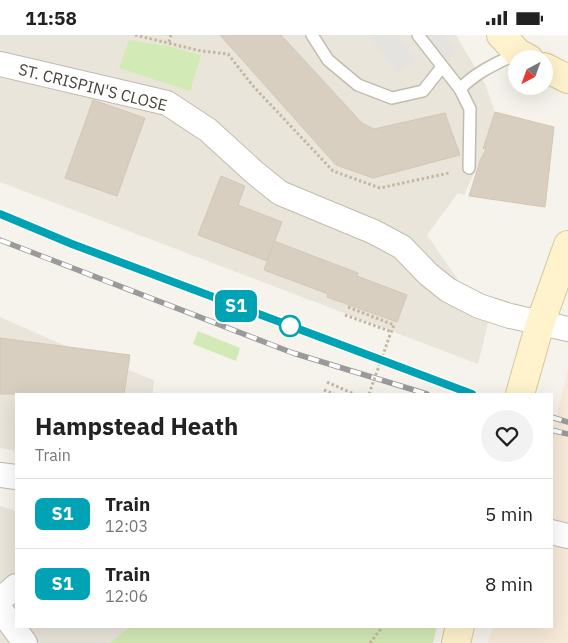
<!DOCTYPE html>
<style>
body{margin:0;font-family:"IBM Plex Sans",sans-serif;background:#f2f2f2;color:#222;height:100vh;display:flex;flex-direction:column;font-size:19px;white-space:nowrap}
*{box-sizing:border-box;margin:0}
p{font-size:16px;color:#767676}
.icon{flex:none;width:28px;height:28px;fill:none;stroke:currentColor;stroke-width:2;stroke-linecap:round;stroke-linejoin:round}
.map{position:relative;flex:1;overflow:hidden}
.panel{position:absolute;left:15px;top:358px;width:538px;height:235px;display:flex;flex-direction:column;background:#fff;border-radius:0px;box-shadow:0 5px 20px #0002}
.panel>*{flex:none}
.badge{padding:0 10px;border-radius:8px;font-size:18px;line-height:32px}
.needle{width:32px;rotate:221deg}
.controls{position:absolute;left:508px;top:15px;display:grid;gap:10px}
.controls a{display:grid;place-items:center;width:45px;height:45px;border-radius:50%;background:#fff;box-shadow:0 5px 20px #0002;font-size:25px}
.map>.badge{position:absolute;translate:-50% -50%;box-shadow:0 0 0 2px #fff}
.round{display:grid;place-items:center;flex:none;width:52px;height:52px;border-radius:26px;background:#f2f2f2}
.head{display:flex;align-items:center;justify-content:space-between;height:85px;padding:0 20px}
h1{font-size:24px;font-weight:800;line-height:38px}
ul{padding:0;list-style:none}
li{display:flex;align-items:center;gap:15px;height:70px;padding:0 20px;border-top:1px solid #e0e0e0}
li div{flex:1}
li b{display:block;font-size:19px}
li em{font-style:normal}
li .badge{min-width:55px;font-weight:700;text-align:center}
.status{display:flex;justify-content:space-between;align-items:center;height:35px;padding:0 25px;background:#fff;direction:ltr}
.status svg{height:14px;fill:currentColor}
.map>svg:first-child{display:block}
.residential{fill:#eae5da}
.commercial{fill:#f7ead8}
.green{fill:#d2eab5}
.parking{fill:#e5e3e0}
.building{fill:#d8cfc1;stroke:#d3c7b4}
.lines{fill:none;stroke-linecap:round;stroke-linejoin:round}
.lane-casing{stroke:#c2bbae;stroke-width:14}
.street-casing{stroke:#c2bbae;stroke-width:26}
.secondary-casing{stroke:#d6c79b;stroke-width:30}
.path{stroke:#c4b79f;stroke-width:3;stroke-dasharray:2.5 2.5;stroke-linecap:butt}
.lane{stroke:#fff;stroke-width:11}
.street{stroke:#fff;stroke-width:24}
.secondary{stroke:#fff3cd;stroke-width:28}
.rail-casing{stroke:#9a9a9a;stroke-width:5.5}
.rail{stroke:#fff;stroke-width:4;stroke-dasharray:11;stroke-linecap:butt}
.path-bridge{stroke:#c4b79f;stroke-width:3;stroke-dasharray:2.5 2.5;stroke-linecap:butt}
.line-casing{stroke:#fff;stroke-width:11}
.line{stroke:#00a3b4;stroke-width:8}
.stop-dot{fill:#fff;stroke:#00a3b4;stroke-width:2.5}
.labels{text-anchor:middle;stroke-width:4;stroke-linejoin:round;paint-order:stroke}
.street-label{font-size:16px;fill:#4b4439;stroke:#fff}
</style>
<div class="status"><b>11:58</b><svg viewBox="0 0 49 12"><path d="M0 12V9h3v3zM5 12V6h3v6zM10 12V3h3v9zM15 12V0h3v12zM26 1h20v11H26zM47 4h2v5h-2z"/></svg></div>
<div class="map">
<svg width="568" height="608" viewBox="0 0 568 608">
<rect width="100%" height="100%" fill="#f6f3ec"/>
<!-- residential -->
<g class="residential">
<path d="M 0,0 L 456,0 L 485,49 L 495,77 L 480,126 L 464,160 L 458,158 L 427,200 L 488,288 L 478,329 L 0,147 Z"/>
<path d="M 0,282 L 59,308 L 154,345 L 153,359 L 16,359 L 16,416 L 0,413 Z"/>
<path d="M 0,471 L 16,476 L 16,591 L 131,591 L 110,608 L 0,608 Z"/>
</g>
<!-- commercial -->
<path class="commercial" d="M 568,334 L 568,608 L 488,608 L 493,591 L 551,591 L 551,401 Z"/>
<!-- green -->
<g class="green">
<path d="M 129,5 L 167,11 L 201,20 L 190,56 L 119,33 Z"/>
<path d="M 198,296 L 240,313 L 236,326 L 193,309 Z"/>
<path d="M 131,591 L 437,591 L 433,608 L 110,608 Z"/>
</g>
<!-- parking -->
<g class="parking">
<path d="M 369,0 L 397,0 L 415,25 L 397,38 Z"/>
<path d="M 428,0 L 444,0 L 456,17 L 446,24 Z"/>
</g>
<!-- building -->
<g class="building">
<path d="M 220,0 L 281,0 L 362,88 L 374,94 L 445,78 L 460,120 L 373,143 L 336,130 Z"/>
<path d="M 93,65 L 145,83 L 117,161 L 65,143 Z"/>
<path d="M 495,77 L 554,92 L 545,172 L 469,161 L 480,126 L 486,113 L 483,114 Z"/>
<path d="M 221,141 L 245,151 L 238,170 L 282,187 L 267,226 L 198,200 Z"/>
<path d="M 274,206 L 358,238 L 357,241 L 407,260 L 397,287 L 327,262 L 328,259 L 264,235 Z"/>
<path d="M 0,303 L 130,320 L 124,359 L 0,359 Z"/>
</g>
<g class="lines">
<!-- lane casing -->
<g class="lane-casing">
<g id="lane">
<path d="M 312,0 L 328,25 L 358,50 L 392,63 L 423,56 L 442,32"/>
<path d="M 418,0 L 460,54 C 476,37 497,28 518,18"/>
<path d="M 460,54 L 470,74 L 469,133"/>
</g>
</g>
<!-- street casing -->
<g class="street-casing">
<g id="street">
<path d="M 0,29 L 167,68 L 208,95 L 254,137 L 280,158 L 374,197 L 402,212 L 428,239 L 448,255 L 479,271 L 510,281 L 568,294"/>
<path d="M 0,440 L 16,442"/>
<path d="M 551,497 L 568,501"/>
<path d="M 0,565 L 16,551"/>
<path d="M 0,574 L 25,608"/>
</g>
</g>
<!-- secondary casing -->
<g class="secondary-casing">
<g id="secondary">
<path d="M 501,0 L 518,18 L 529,24"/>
<path d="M 544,32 L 568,44"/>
<path d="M 520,359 L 540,289 L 568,210"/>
<path d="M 456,608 L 460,591"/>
</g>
</g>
<!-- path -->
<g class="path">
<path d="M 135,0 L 201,16 L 228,19 L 253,51 L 333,136 L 380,153 L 449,138"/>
<path d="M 169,7 L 171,0"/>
<path d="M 348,272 L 394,290 L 390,300"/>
<path d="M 345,280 L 392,297"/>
<path d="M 327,347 L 354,359"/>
<path d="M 324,355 L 334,359"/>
<path d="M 370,608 L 383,591"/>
</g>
<!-- lane -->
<use href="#lane" class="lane"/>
<!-- street -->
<use href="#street" class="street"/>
<!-- secondary -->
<use href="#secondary" class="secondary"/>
<!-- rail casing -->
<g class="rail-casing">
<g id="rail">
<path d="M 0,179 L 72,209 L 472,359"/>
<path d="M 0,205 L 293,318 L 427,359"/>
<path d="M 551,382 L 568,387"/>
<path d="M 551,395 L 568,399"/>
</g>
</g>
<!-- rail -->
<use href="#rail" class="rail"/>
<!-- path-bridge -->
<path class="path-bridge" d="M 369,359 L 390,300"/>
</g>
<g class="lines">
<!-- line casing -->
<g class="line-casing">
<path id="line" d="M 0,179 L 72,209 L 472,359"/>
</g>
<!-- line -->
<use href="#line" class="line"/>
</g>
<!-- markers -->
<circle class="stop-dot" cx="290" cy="291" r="10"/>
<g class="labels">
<!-- street labels -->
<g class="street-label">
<text transform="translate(93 52) rotate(14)" y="6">ST. CRISPIN'S CLOSE</text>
</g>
</g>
</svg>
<div class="controls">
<a><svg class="needle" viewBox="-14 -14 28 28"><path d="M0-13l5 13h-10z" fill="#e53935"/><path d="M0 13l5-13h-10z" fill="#767676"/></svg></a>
</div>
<b class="badge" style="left:236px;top:271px;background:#00a3b4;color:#fff">S1</b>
<section class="panel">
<div class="head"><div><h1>Hampstead Heath</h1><p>Train</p></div><a class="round"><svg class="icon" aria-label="heart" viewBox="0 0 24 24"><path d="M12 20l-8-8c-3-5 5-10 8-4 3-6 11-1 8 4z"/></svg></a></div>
<ul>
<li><span class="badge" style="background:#00a3b4;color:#fff">S1</span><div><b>Train</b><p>12:03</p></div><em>5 min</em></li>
<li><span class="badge" style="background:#00a3b4;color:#fff">S1</span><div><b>Train</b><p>12:06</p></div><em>8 min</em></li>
</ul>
</section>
</div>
